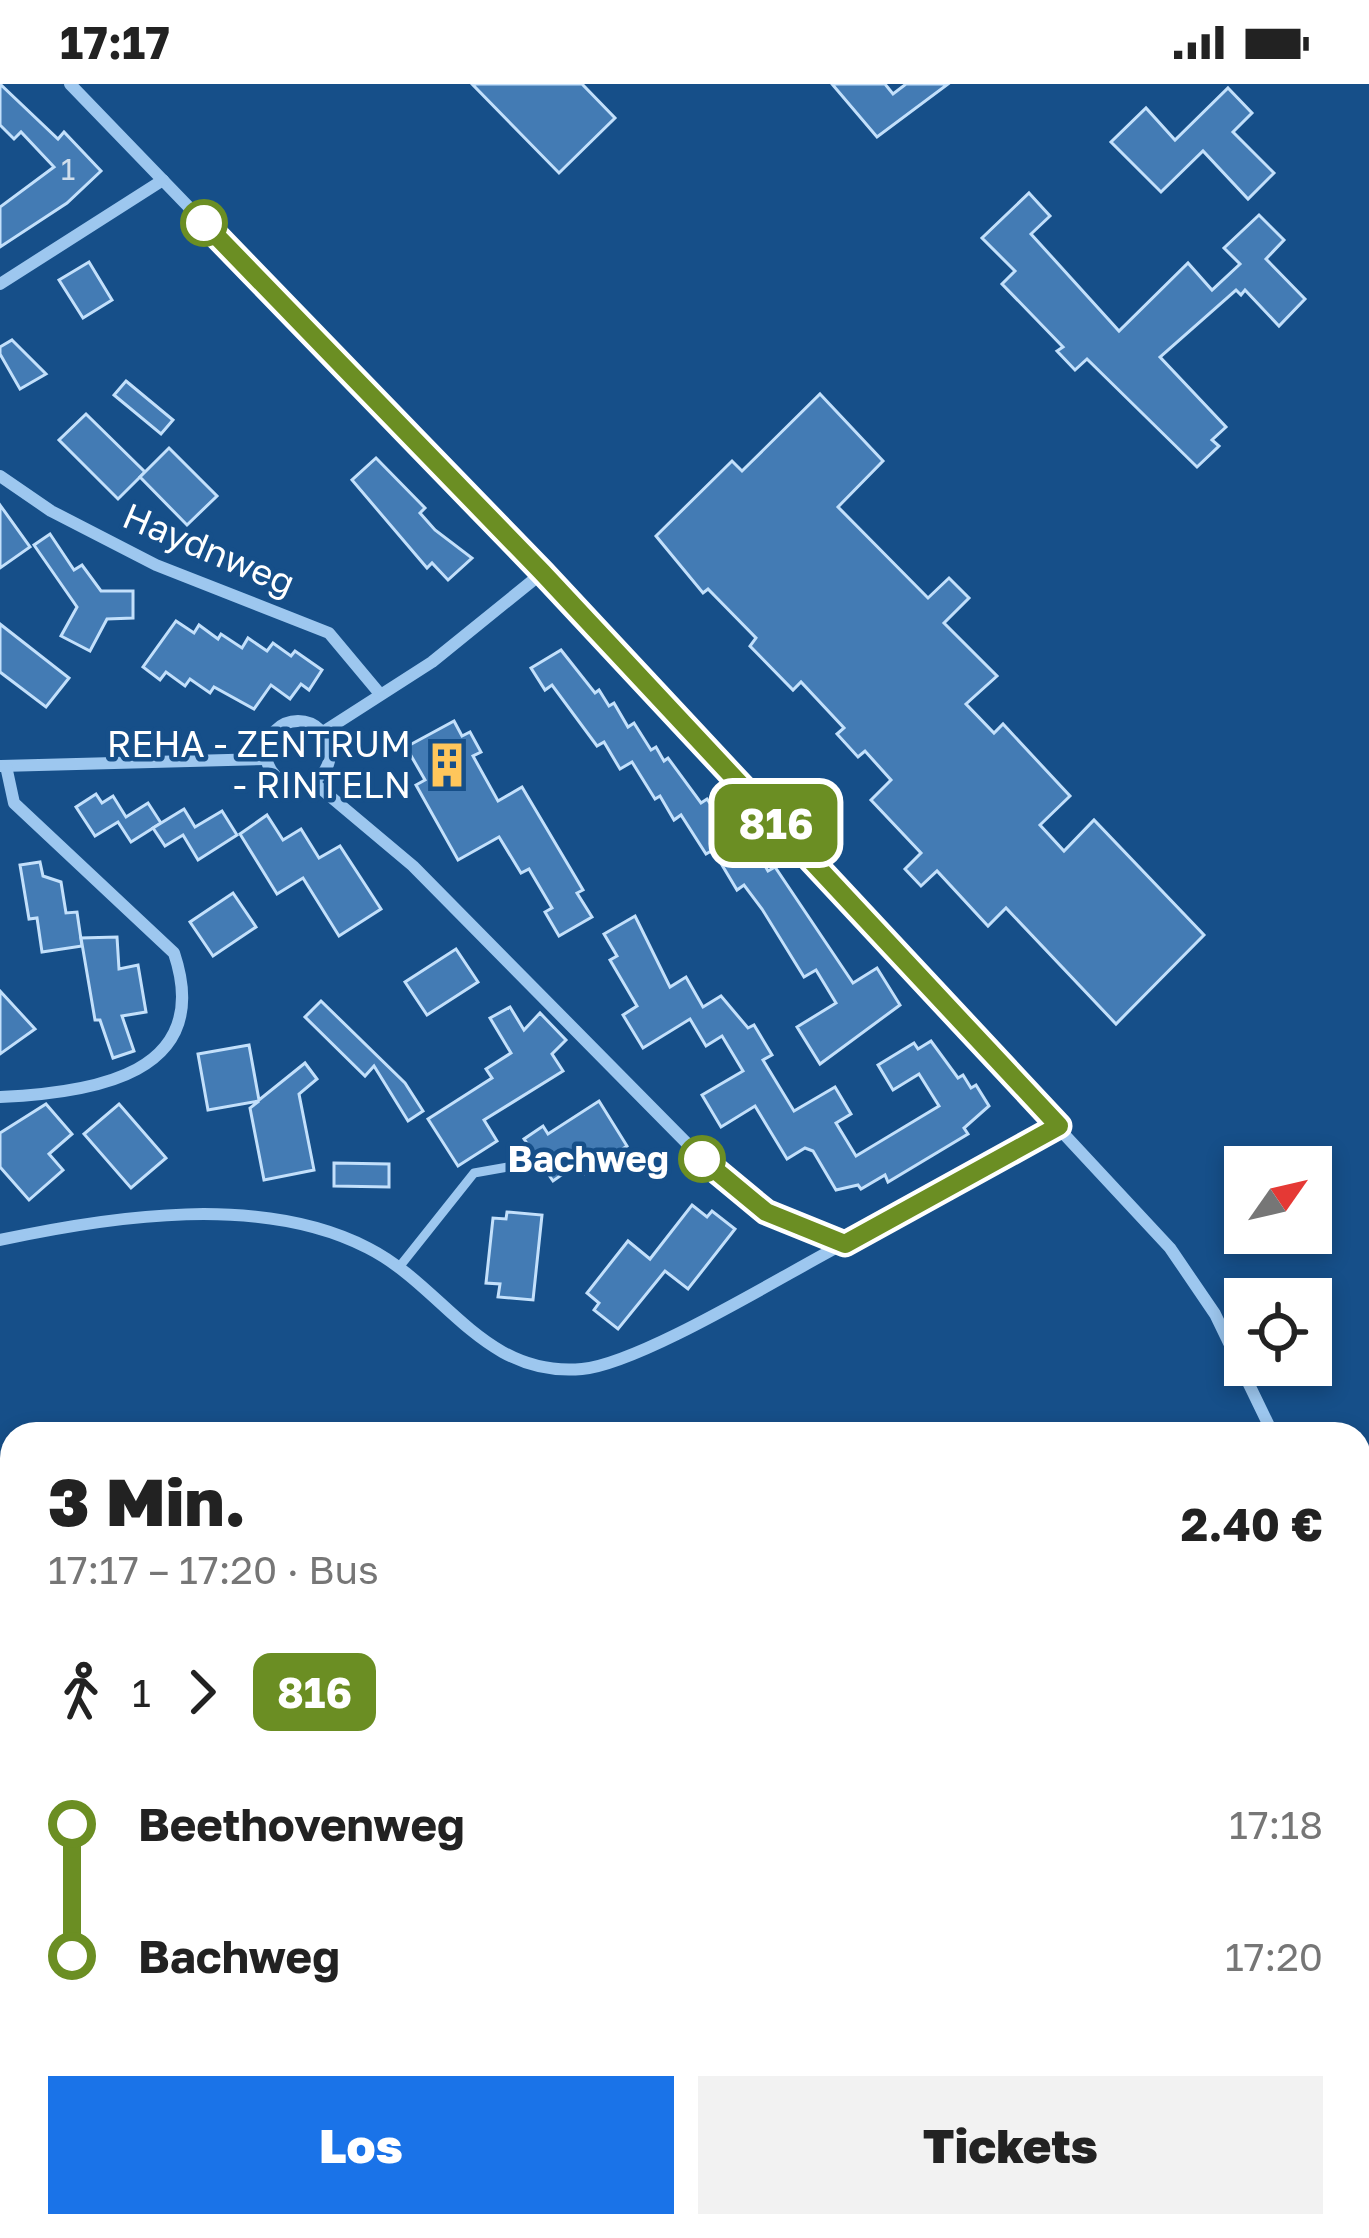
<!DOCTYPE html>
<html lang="de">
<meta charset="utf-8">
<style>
body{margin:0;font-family:"Golos Text",sans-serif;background:#f2f2f2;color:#222;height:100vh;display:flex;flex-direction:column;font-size:45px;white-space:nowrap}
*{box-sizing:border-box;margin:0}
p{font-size:39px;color:#767676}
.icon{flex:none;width:66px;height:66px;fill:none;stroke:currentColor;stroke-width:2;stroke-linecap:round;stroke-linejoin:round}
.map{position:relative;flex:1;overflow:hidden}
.details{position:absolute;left:0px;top:1338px;width:1371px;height:816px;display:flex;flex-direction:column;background:#fff;border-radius:36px 36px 0 0;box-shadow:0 6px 18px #0003}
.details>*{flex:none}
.badge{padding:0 24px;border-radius:18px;font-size:42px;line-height:78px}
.needle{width:78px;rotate:56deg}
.fabs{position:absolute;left:1224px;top:1062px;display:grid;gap:24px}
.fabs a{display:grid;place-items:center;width:108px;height:108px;border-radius:0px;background:#fff;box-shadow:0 6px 18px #0003;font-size:60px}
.map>.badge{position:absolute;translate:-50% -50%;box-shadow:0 0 0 6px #fff}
.legs{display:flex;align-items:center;gap:18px;height:132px;padding:0 48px;font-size:39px}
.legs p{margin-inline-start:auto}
.head{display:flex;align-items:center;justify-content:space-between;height:204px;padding:0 48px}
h1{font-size:66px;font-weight:800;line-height:90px}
.cta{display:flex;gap:24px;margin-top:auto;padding:24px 48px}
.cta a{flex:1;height:138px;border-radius:0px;background:#1a73e8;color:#fff;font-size:48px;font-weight:800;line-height:138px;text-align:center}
.cta a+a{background:#f2f2f2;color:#222}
ul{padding:0 48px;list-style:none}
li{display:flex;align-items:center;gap:42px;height:132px;font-size:45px}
li i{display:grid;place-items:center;width:18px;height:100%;margin:0 15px;background:currentColor}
li i::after{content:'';width:30px;height:30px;margin:-15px;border:9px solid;border-radius:50%;background:#fff}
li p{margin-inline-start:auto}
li:first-child i{background:linear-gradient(#0000 50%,currentColor 0)}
li:last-child i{background:linear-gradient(currentColor 50%,#0000 0)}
.status{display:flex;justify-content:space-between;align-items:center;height:84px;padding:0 60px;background:#fff;direction:ltr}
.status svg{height:33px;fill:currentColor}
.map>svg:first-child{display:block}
.building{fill:#437bb4;stroke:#c3e0fb;stroke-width:3}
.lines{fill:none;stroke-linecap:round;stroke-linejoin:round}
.lane{stroke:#9dc7ef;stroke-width:9}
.street{stroke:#9dc7ef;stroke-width:12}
.primary{stroke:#e5f1ff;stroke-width:30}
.line-1-casing{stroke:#fff;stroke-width:27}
.line-1{stroke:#6b8e23;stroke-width:18}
.stop-1-dot{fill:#fff;stroke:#6b8e23;stroke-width:6}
.labels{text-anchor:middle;stroke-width:9;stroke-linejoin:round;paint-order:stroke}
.number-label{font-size:30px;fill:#d0deec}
.street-label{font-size:36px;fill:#fff;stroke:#164f89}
.poi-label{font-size:36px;fill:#fff;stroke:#164f89;text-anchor:end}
.stop-label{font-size:36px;font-weight:bold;fill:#fff;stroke:#164f89;text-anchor:end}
</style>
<div class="status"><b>17:17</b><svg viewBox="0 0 49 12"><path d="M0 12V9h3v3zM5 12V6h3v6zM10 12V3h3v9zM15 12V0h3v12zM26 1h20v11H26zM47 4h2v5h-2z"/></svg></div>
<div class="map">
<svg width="1369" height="2154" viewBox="0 0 1369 2154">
<rect width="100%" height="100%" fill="#164f89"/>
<!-- building -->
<g class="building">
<path d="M 0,0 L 58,55 L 64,48 L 101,87 L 67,119 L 0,163 L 0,123 L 54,83 L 21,48 L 14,55 L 0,41 Z"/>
<path d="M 472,0 L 582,0 L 615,34 L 559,89 Z"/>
<path d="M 832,0 L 885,0 L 893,10 L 906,0 L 948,0 L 877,53 Z"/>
<path d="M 1228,4 L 1252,29 L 1233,48 L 1274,89 L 1248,115 L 1203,67 L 1161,108 L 1111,58 L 1146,24 L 1175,56 Z"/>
<path d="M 1029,109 L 1050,132 L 1031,150 L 1119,247 L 1188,179 L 1212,206 L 1240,180 L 1224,164 L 1259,131 L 1284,156 L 1266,175 L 1305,215 L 1279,242 L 1245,206 L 1241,211 L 1236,206 L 1160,273 L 1226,343 L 1212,356 L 1219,362 L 1197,383 L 1087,275 L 1075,286 L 1057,267 L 1063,263 L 1002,200 L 1015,187 L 982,154 Z"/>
<path d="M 89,178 L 112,216 L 83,234 L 59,196 Z"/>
<path d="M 12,256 L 46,290 L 20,305 L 0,270 L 0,263 Z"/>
<path d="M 126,297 L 173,336 L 161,350 L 114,311 Z"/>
<path d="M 820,310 L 883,377 L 838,423 L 928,514 L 949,494 L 969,514 L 944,539 L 997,592 L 966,620 L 994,649 L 1003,640 L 1070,712 L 1040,741 L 1064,767 L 1094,736 L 1204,851 L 1116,940 L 1006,824 L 988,842 L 937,787 L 921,802 L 905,785 L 921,769 L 871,716 L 891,696 L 865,667 L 858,673 L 837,650 L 844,644 L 801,598 L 793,606 L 750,562 L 756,554 L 708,505 L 703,509 L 656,452 L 732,377 L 742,387 Z"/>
<path d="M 86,330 L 145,388 L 118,415 L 59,356 Z"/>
<path d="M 169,364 L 217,412 L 187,441 L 140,393 Z"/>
<path d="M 376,374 L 425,424 L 420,429 L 435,446 L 472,474 L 448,496 L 432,479 L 427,484 L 352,396 Z"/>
<path d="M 0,421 L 30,463 L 0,484 Z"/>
<path d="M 50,450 L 74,486 L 82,481 L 101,507 L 133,507 L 133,534 L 107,535 L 90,567 L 61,552 L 77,523 L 34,461 Z"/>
<path d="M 176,537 L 194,549 L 199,541 L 218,555 L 221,550 L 242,564 L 248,554 L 267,567 L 273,559 L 291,572 L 295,567 L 322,586 L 309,606 L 301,600 L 290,615 L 271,601 L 254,625 L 214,603 L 210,609 L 190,595 L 185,602 L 166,588 L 160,596 L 143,583 Z"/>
<path d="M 0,540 L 69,594 L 46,623 L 0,588 Z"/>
<path d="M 561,566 L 595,609 L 599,606 L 609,622 L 614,619 L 628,643 L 634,639 L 651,666 L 656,663 L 664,677 L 668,674 L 701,719 L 707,715 L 734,752 L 739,750 L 749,767 L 755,764 L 768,787 L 775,783 L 853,899 L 877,884 L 900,921 L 820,980 L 797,943 L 836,919 L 816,886 L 804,893 L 762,825 L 744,801 L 737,806 L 713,766 L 706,770 L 681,731 L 674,736 L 660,712 L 655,715 L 632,678 L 620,685 L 604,658 L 597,662 L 552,601 L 545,606 L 531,584 Z"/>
<path d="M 454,637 L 462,652 L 470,648 L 481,668 L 473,672 L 498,717 L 522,703 L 583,806 L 577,809 L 592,833 L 559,852 L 545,828 L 552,824 L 529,785 L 521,789 L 499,753 L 458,776 L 416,701 L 425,696 L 406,663 Z"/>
<path d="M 96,710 L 102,719 L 113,712 L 126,733 L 148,719 L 161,739 L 131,758 L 118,738 L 95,752 L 76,723 Z"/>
<path d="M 184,725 L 195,743 L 222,727 L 237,751 L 198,776 L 183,751 L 165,762 L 153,744 Z"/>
<path d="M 267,731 L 283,756 L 301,745 L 319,774 L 340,762 L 381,825 L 339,852 L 303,794 L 277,810 L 240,750 Z"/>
<path d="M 40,778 L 43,792 L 61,798 L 66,829 L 77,828 L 82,862 L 42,868 L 37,834 L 29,835 L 20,781 Z"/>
<path d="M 233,809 L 256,843 L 213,872 L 190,838 Z"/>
<path d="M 635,832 L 670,903 L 686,893 L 703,923 L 721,912 L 748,944 L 754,941 L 772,971 L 763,976 L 794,1027 L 835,1003 L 851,1030 L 836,1039 L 856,1072 L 939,1022 L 919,990 L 893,1006 L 878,981 L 914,959 L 918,965 L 931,957 L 958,994 L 963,991 L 971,1004 L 976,1001 L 989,1022 L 964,1044 L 968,1050 L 888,1098 L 885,1091 L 861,1105 L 858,1101 L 836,1106 L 813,1067 L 805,1064 L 787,1075 L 755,1022 L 721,1043 L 702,1011 L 743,987 L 722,952 L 706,962 L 690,935 L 643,964 L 623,931 L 637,922 L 610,876 L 617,872 L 604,850 Z"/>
<path d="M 117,853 L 119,885 L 138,881 L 146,928 L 122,932 L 134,967 L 113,974 L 100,936 L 95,936 L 81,854 Z"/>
<path d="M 456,865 L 478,898 L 427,931 L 405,898 Z"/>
<path d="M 0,907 L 35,945 L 0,970 Z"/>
<path d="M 321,917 L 405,999 L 423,1027 L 408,1037 L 374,982 L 365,992 L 305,933 Z"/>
<path d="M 510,923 L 524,946 L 540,929 L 566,956 L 552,970 L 563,987 L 484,1036 L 497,1057 L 458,1082 L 428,1035 L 492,994 L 486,985 L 511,969 L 490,934 Z"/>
<path d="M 249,961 L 259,1016 L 305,979 L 317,995 L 299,1010 L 314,1086 L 264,1096 L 250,1024 L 259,1017 L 208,1026 L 198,970 Z"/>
<path d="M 599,1017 L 627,1062 L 584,1090 L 577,1080 L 553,1097 L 524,1055 L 543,1042 L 548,1050 Z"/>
<path d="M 46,1020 L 72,1050 L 49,1070 L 63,1086 L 29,1116 L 0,1083 L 0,1049 Z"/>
<path d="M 119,1020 L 166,1074 L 131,1104 L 84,1050 Z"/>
<path d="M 334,1079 L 389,1080 L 389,1103 L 334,1102 Z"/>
<path d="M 692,1121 L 707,1133 L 712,1127 L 735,1145 L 688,1205 L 665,1187 L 618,1245 L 594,1226 L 599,1219 L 587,1209 L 628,1157 L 650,1175 Z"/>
<path d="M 507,1128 L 542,1131 L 533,1216 L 498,1213 L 500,1200 L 486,1199 L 493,1134 L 506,1135 Z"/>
</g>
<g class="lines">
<!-- lane -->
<path class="lane" d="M 400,1182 L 474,1089 L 525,1080"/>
<!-- street -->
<g class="street">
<path d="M 70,0 L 542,489 L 1170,1164 L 1215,1230 L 1273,1350"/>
<path d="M 0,200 L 163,96"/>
<path d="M 0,392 L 51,427 L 156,481 L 329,549 L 380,610"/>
<circle cx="298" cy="669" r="32"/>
<path d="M 323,648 L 432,578 L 542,489"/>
<path d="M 1,682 L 266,675"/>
<path d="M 313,698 L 413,782 L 735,1108 L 766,1128 L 845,1159 L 1059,1042"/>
<path d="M 0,1013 C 92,1009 215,991 174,869 L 14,719 L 6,682"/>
<path d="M 0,1156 C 112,1132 262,1109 368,1164 C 445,1203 483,1294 582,1285 C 642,1279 785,1190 845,1159"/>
<path d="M 1359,1642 L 1369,1687"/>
<path d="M 1359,2000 L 1369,2002"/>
<path d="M 507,2142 L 513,2154"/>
<path d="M 573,2142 L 575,2154"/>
<path d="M 737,2142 L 746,2154"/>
<path d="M 1055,2142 L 1057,2154"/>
</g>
<!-- primary -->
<g class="primary">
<path d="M 0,1473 L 12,1471"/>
<path d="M 1359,1555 L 1369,1558"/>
</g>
</g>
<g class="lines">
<!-- line-1 casing -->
<g class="line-1-casing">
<path id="line-1" d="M 204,139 L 542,488 L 1059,1042 L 845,1160 L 766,1128 L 702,1075"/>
</g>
<!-- line-1 -->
<use href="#line-1" class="line-1"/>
</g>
<!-- icons -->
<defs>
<g id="building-bare" transform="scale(3.6)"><path d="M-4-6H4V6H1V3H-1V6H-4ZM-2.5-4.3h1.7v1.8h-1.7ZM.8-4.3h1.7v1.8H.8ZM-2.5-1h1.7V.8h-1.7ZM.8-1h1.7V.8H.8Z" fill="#ffc65b" stroke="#164f89" stroke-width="2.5" paint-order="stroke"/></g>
</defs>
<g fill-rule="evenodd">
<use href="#building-bare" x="447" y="681"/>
</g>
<!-- markers -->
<g class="stop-1-dot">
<circle cx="204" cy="139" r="21"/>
<circle cx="702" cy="1075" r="21"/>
</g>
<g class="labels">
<!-- number labels -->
<g class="number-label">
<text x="68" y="96">1</text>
</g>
<!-- street labels -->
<g class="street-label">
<text transform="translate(209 465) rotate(23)" y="13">Haydnweg</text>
</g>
<!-- poi labels -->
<g class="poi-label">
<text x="411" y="673">REHA - ZENTRUM<tspan x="411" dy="41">- RINTELN</tspan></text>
</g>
<!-- stop labels -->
<g class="stop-label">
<text x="669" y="1088">Bachweg</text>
</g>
</g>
</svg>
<div class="fabs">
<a><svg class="needle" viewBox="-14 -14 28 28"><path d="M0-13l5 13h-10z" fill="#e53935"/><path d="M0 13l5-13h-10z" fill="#767676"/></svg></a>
<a><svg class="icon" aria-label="locate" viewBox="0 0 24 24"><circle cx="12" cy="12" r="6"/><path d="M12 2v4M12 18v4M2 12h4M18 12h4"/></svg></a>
</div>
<b class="badge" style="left:776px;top:739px;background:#6b8e23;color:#fff">816</b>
<section class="details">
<div class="head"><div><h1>3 Min.</h1><p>17:17 – 17:20 · Bus</p></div><b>2.40 €</b></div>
<div class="legs"><svg class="icon" aria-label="walk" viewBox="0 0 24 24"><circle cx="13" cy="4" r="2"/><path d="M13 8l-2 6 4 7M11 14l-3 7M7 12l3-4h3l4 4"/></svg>1<svg class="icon" aria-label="forward" viewBox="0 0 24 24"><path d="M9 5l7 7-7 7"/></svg><b class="badge" style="background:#6b8e23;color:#fff">816</b></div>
<ul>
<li><i style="color:#6b8e23"></i><b>Beethovenweg</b><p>17:18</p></li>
<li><i style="color:#6b8e23"></i><b>Bachweg</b><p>17:20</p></li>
</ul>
<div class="cta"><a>Los</a><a>Tickets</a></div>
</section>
</div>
